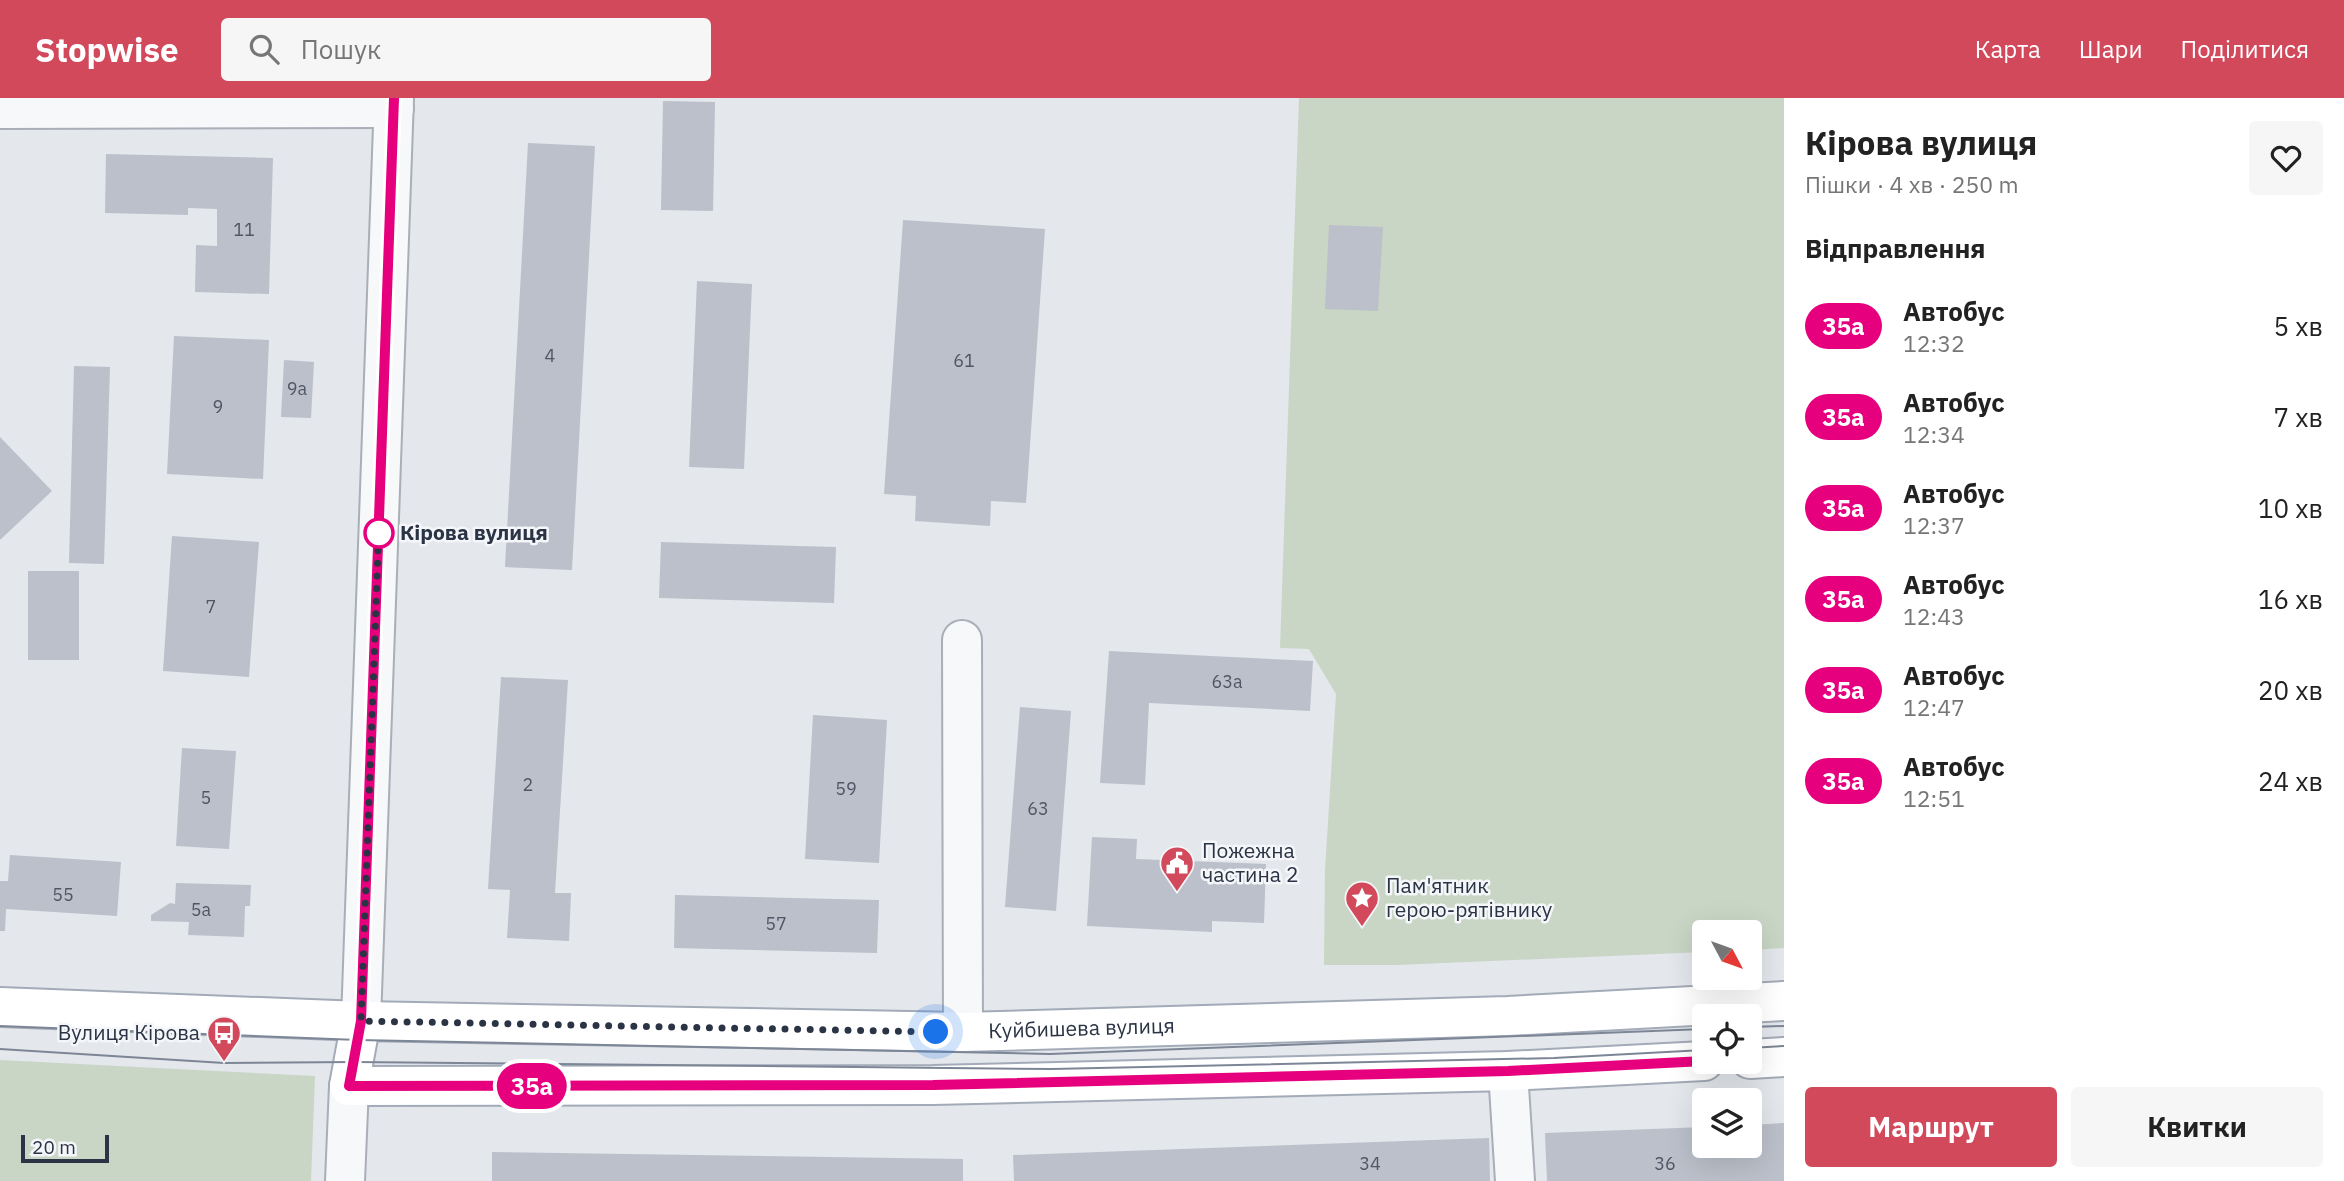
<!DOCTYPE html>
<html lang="uk">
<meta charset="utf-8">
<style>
body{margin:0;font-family:"IBM Plex Sans",sans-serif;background:#f6f6f6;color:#222;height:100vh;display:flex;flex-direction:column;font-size:26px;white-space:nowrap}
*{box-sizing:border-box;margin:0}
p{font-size:23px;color:#767676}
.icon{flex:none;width:38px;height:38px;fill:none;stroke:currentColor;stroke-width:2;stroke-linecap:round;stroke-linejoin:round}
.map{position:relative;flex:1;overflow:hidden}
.sheet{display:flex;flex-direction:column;background:#fff;width:560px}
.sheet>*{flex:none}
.badge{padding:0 14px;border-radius:23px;font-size:24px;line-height:46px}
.needle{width:46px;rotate:131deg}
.fabs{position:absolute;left:1692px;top:822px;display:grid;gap:14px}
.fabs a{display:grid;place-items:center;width:70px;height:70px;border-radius:7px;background:#fff;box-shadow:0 7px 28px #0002;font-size:35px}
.scale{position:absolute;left:21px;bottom:18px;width:88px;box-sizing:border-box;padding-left:7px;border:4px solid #2b3445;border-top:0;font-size:19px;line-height:24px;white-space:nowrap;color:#2b3445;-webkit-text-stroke:5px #f4f6f9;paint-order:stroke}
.you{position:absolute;width:35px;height:35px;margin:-18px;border:5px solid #fff;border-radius:50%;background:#1a73e8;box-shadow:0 0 0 10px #1a73e833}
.map>.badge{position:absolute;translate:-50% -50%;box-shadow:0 0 0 4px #fff}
h2{padding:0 21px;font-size:26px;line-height:63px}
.round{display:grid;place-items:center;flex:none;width:74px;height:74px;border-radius:7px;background:#f6f6f6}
.head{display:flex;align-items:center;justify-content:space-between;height:119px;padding:0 21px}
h1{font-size:33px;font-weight:700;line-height:52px}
.action{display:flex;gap:14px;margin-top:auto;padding:14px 21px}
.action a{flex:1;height:80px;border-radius:7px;background:#d1495b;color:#fff;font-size:28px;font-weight:700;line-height:80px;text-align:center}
.action a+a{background:#f6f6f6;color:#222}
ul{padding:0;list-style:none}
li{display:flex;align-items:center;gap:21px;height:91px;padding:0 21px}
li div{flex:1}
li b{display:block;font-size:26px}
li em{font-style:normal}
li .badge{min-width:77px;font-weight:700;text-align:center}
header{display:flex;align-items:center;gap:42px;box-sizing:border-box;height:98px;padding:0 35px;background:#d1495b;color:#fff}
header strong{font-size:33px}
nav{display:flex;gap:38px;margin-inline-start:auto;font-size:24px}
.search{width:490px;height:63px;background:#f6f6f6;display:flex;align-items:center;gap:18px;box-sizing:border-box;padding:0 24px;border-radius:7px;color:#767676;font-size:26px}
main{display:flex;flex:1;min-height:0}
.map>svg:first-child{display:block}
.green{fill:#c9d6c5}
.building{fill:#bbc0ca}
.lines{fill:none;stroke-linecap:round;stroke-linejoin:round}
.minor-casing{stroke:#a9aeb7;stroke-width:42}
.major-casing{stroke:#a3abb8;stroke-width:42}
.minor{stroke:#f7f8fa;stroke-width:38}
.major{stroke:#fff;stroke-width:38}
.tram{stroke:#7d8696;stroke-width:2}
.line-casing{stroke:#fff;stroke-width:16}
.line{stroke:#e6007e;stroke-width:10}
.walk{stroke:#2b3445;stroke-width:7;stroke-dasharray:0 12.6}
.stop-dot{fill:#fff;stroke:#e6007e;stroke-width:3.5}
.labels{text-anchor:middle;stroke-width:5;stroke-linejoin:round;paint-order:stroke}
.number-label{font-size:18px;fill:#4f5766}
.stop-label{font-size:21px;font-weight:bold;fill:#2b3445;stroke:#f4f6f9;text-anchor:start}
.poi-label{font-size:21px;fill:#2b3445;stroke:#f4f6f9;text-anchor:start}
.street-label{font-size:21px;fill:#2b3445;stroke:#f4f6f9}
</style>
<header>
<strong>Stopwise</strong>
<div class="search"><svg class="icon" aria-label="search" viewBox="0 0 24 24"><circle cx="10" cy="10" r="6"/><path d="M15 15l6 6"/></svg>Пошук</div>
<nav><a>Карта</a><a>Шари</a><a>Поділитися</a></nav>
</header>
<main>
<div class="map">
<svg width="1784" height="1083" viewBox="0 0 1784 1083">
<rect width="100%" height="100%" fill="#e4e7ec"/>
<!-- green -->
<g class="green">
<path d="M 1299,0 L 1784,0 L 1784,850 L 1750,852 L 1750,835 L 1704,835 L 1704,854 L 1398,867 L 1324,867 L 1325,772 L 1336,596 L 1309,551 L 1280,550 Z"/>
<path d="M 0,962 L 315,978 L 311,1083 L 0,1083 Z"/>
</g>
<!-- building -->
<g class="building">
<path d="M 663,3 L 715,4 L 713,113 L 661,112 Z"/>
<path d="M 528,45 L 595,48 L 572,472 L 505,469 Z"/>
<path d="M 106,56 L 273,60 L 269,196 L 195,194 L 196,147 L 217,148 L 217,111 L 188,110 L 188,117 L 105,115 Z"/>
<path d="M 903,122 L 1045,131 L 1026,405 L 991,403 L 990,428 L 915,423 L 916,398 L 884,396 Z"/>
<path d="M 1329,127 L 1383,129 L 1378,213 L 1325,211 Z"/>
<path d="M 697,183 L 752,186 L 744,371 L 689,369 Z"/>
<path d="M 174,238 L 269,242 L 263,381 L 167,376 Z"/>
<path d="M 284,262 L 314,264 L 311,320 L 281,319 Z"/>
<path d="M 74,268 L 110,269 L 104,466 L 69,465 Z"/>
<path d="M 0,339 L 52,393 L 0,442 Z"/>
<path d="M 172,438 L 259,444 L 249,579 L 163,573 Z"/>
<path d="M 661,444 L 836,449 L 834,505 L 659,500 Z"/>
<rect x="28" y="473" width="51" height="89"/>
<path d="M 1109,553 L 1313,563 L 1310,613 L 1149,605 L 1145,687 L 1100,685 Z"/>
<path d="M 501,579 L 568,582 L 555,795 L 571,795 L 569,843 L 507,840 L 510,792 L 488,791 Z"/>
<path d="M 1020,609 L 1071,613 L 1056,813 L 1005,809 Z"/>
<path d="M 813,617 L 887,622 L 879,765 L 805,761 Z"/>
<path d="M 182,650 L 236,653 L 229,751 L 176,748 Z"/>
<path d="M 1092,739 L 1137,741 L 1136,761 L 1266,766 L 1264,825 L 1212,823 L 1212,834 L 1087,828 Z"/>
<path d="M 10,757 L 121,764 L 117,818 L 6,811 L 5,833 L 0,833 L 0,783 L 8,783 Z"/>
<path d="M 176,785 L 251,787 L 250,808 L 245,808 L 244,839 L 188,837 L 189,824 L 151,823 L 151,817 L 170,805 L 175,806 Z"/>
<path d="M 675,797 L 879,802 L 877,855 L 674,850 Z"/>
<path d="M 1784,1025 L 1784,1083 L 1547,1083 L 1545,1035 L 1704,1029 L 1704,1048 L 1750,1048 L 1750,1027 Z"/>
<path d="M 1489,1040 L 1490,1083 L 1014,1083 L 1013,1057 Z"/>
<path d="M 492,1054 L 963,1061 L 963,1083 L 492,1083 Z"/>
</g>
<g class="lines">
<!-- minor casing -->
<g class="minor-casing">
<g id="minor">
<path d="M 0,11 L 394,10"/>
<path d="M 962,542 L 963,934"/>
<path d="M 361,923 L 394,0"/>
<path d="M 1508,973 L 1515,1083"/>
<path d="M 345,1083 L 349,988"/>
</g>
</g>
<!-- major casing -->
<g class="major-casing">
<g id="major">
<path id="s1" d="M 0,909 L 361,923 L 963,934 L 1508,918 L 1784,903"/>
<path d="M 361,923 L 349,988 L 933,987 L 1508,973 L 1704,963"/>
<path d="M 1750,961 L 1784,959"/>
</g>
</g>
<!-- minor -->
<use href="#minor" class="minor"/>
<!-- major -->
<use href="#major" class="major"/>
<!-- tram -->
<g class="tram">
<path d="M 0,928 L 358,942 L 1050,956 L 1704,931"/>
<path d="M 1750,929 L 1784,928"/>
<path d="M 1750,950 L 1784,948"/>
<path d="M 0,951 L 224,965 L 354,964 L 1052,971 L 1554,960 L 1704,952"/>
</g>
</g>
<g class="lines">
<!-- line casing -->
<g class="line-casing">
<path id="line" d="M 394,0 L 361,923 L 349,988 L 933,987 L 1508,973 L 1704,963"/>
</g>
<!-- line -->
<use href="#line" class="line"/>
<!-- walk -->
<path class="walk" d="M 379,435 L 379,425 L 361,923 L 936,934"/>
</g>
<!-- icons -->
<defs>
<g id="civic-pin" transform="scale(1.75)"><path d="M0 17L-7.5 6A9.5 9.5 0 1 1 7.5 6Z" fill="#d1495b" stroke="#f4f6f9"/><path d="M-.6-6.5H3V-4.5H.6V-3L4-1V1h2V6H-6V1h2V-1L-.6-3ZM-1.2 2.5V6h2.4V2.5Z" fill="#fff"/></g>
<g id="sight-pin" transform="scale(1.75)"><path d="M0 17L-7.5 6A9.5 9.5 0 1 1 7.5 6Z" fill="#d1495b" stroke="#f4f6f9"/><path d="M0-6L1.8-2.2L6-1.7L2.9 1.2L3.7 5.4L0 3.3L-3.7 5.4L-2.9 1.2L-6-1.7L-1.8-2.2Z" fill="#fff"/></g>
<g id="bus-pin" transform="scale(1.75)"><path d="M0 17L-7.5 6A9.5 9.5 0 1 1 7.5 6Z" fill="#d1495b" stroke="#f4f6f9"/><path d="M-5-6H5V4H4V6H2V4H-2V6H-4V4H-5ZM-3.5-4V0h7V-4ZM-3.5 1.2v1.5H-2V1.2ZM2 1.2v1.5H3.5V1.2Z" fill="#fff"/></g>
</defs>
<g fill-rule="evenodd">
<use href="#civic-pin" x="1177" y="765"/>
<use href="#sight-pin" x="1362" y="800"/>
<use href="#bus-pin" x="224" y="935"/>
</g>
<!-- markers -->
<circle class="stop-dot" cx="379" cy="435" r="14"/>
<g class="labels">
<!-- number labels -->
<g class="number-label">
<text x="244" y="138">11</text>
<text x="550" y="264">4</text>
<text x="964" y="269">61</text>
<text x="297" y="297">9а</text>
<text x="218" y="315">9</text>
<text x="211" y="515">7</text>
<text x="1227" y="590">63а</text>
<text x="528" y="693">2</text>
<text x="846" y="697">59</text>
<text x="206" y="706">5</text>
<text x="1038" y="717">63</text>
<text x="63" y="803">55</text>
<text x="201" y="818">5а</text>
<text x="776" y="832">57</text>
<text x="1370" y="1072">34</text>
<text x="1665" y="1072">36</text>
</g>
<!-- stop labels -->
<g class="stop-label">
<text x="400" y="442">Кірова вулиця</text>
</g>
<!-- poi labels -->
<g class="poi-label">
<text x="1202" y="760">Пожежна<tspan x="1202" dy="24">частина 2</tspan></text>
<text x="1386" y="795">Пам'ятник<tspan x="1386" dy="24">герою-рятівнику</tspan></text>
<text x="200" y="942" text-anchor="end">Вулиця Кірова</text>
</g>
<!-- street labels -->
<g class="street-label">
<text dy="7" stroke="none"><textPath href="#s1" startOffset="1082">Куйбишева вулиця</textPath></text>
</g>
</g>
</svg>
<div class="fabs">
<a><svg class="needle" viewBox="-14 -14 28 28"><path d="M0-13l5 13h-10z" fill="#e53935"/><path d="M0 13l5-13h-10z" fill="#767676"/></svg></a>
<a><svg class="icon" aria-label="locate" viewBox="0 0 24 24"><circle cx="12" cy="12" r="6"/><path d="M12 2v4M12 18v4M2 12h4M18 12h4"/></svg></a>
<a><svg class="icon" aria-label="layers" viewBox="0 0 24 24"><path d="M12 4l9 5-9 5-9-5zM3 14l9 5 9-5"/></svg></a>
</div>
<div class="scale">20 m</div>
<div class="you" style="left:936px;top:934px"></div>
<b class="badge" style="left:532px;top:988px;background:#e6007e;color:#fff">35а</b>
</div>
<section class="sheet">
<div class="head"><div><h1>Кірова вулиця</h1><p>Пішки · 4 хв · 250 m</p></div><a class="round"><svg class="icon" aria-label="heart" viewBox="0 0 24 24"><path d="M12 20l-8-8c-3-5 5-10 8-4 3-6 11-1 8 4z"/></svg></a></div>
<h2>Відправлення</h2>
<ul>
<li><span class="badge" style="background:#e6007e;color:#fff">35а</span><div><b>Автобус</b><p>12:32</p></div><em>5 хв</em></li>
<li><span class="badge" style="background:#e6007e;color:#fff">35а</span><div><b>Автобус</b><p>12:34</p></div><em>7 хв</em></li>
<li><span class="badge" style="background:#e6007e;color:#fff">35а</span><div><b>Автобус</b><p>12:37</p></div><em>10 хв</em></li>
<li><span class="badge" style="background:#e6007e;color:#fff">35а</span><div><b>Автобус</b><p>12:43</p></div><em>16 хв</em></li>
<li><span class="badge" style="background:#e6007e;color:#fff">35а</span><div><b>Автобус</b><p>12:47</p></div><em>20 хв</em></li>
<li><span class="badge" style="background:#e6007e;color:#fff">35а</span><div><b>Автобус</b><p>12:51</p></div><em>24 хв</em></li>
</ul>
<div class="action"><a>Маршрут</a><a>Квитки</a></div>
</section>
</main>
